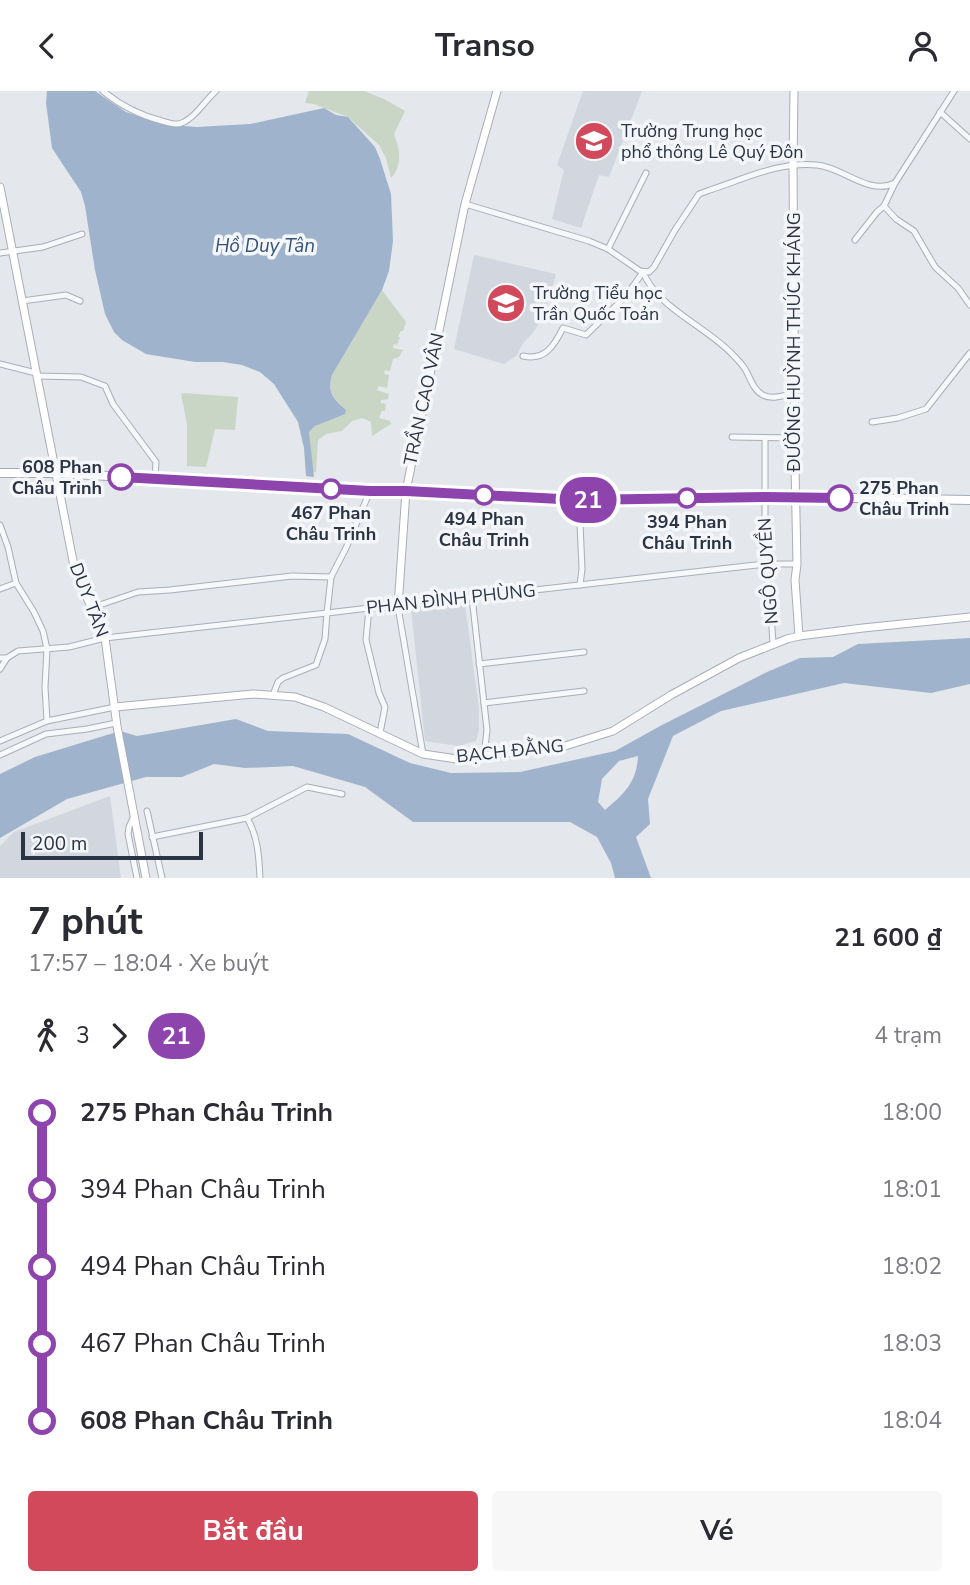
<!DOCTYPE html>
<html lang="vi">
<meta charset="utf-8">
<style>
body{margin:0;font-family:"Nunito Sans",sans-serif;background:#f7f7f7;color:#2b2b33;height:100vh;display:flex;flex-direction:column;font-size:26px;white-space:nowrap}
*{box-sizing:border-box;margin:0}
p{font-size:23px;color:#7c7c81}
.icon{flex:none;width:38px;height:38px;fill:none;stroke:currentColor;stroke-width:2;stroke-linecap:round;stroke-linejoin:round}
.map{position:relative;height:787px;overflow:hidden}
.panel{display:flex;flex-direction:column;background:#fff;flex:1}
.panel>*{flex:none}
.badge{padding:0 14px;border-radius:23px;font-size:24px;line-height:46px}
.scale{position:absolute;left:21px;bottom:18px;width:182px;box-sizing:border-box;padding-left:7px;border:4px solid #2b3445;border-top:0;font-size:19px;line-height:24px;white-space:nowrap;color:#2b3445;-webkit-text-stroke:5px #f4f6f9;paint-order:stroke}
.map>.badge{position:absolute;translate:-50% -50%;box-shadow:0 0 0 4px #fff}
.legs{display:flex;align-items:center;gap:10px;height:77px;padding:0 28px;font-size:23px}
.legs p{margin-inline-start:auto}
.overview{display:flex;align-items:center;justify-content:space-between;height:119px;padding:0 28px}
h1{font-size:38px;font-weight:700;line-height:52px}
.action{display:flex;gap:14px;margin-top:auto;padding:14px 28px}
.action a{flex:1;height:80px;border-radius:7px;background:#d1495b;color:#fff;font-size:28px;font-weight:700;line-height:80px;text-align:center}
.action a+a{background:#f7f7f7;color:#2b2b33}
ul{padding:0 28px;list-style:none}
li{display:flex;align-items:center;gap:24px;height:77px;font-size:26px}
li i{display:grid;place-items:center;width:10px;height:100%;margin:0 9px;background:currentColor}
li i::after{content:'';width:18px;height:18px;margin:-9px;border:5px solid;border-radius:50%;background:#fff}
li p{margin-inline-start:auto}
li:first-child i{background:linear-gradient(#0000 50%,currentColor 0)}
li:last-child i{background:linear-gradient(currentColor 50%,#0000 0)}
header{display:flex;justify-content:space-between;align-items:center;height:91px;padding:0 28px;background:#fff;font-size:32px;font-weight:700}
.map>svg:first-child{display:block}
.built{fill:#d2d6de}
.green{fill:#c9d6c5}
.water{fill:#9fb4cc;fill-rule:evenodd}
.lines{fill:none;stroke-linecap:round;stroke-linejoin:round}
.street-casing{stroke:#a9aeb7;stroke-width:7}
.secondary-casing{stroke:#a9aeb7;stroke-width:9}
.primary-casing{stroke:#a3abb8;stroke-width:10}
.street{stroke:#f7f8fa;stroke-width:5}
.secondary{stroke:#fff;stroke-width:7}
.primary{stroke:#fff;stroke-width:8}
.line-1-casing{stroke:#fff;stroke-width:16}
.line-1{stroke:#8e44ad;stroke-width:10}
.stop-1-dot{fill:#fff;stroke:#8e44ad;stroke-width:3.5}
.labels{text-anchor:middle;stroke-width:7;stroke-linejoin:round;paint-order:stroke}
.poi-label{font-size:18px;fill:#2b3445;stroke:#f4f6f9;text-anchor:start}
.street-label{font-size:18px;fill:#2b3445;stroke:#f4f6f9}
.stop-label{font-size:18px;font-weight:bold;fill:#2b3445;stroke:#f4f6f9}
.water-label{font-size:19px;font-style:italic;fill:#34527a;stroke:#f4f6f9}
</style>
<header><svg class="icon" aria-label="back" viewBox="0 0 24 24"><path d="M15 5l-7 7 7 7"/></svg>Transo<svg class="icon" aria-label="person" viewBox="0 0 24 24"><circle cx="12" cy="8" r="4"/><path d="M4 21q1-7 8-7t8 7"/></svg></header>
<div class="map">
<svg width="970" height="787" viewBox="0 0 970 787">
<rect width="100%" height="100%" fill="#e4e7ec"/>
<!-- built -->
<g class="built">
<path d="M 583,0 L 642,0 L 609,86 L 599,84 L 581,137 L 552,128 L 564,79 L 557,74 Z"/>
<path d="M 474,164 L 556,183 L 544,225 L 532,243 L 523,252 L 517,264 L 504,273 L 454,258 Z"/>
<path d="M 465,513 L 479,618 L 479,639 L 476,650 L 458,655 L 425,650 L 411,518 Z"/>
<path d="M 110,705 L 121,787 L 0,787 L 0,755 L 14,741 Z"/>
</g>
<!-- green -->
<g class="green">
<path d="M 309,0 L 364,0 L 384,8 L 405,20 L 394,43 C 400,59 403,74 391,87 L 386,67 L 379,54 L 348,26 L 314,13 L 305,12 Z"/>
<path d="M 382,199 L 406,231 L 403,240 L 401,240 L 398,246 L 400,246 L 397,254 L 394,253 L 393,257 L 403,259 L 399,266 L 393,268 L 390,280 L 385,279 L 384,283 L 389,284 L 387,297 L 379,295 L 377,299 L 389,303 L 388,308 L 381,309 L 381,312 L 386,313 L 385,320 L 382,320 L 379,327 L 390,330 L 391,333 L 372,345 L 371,331 L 362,327 L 352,330 L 342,340 L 326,343 L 318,349 L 316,381 L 312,381 L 309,341 L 315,335 L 346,319 C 334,306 327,303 332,284 Z"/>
<path d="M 184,302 L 238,306 L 235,339 L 215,338 L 206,376 L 187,375 L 187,333 L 181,303 Z"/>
</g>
<!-- water -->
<g class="water">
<path d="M 47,0 L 95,0 L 126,21 L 147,28 L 160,33 L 197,36 L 250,33 L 324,17 L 336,24 L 348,26 L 375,56 L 380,68 L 391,103 L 393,150 L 389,180 L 382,199 L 332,284 C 327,302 333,307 346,319 L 345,323 L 315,335 L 309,341 L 314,386 L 306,385 L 304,357 L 298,331 L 274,293 L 260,281 L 242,274 L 223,271 L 195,271 L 146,263 L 122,249 L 114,241 L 105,223 L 95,179 L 85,115 L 81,101 L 52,57 L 46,12 Z"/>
<path d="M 970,547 L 970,593 L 931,602 L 844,592 L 721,620 L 673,645 L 648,708 L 650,733 L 636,746 L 651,787 L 615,787 L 611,772 L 597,746 L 570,731 L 413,731 L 365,696 L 293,675 L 245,677 L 214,673 L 182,686 L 146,686 L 67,708 L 0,747 L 0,683 L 35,666 L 120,640 L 137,645 L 236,628 L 268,640 L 348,643 L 410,672 L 451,682 L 520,681 L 615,660 L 662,634 L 767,581 L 800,567 L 833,566 L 858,553 ZM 638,665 C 637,691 624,703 605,719 L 598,711 L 602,688 L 619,670 Z"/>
</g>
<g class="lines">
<!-- street casing -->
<g class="street-casing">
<g id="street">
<path d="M 103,0 C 121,15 139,24 162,30 C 169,32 177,35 184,31 C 197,25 205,9 216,0"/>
<path d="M 940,21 L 970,48"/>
<path d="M 465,113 L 589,150 L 608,158 L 640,180 L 649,181 L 654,176 L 675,139 L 699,103 L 710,99 C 744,88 780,70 817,74 C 843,76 868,105 895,92 L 954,0"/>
<path d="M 884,115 L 896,128 L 914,140 L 935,176 L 958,197 L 970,214"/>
<path d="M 855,149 L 877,121 L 884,115 L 895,92"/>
<path d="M 608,158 L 646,82"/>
<path d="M 0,162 L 43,156 L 82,143"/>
<path d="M 643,181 C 658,218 708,236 734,265 C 738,269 742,273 745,278 C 750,286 753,299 763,304 C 772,309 786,304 795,302"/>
<path d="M 22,210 L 66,204 L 80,210"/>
<path d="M 523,265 C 545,270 554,255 563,237 L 586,244 L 626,205 L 643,181"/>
<path d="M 0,273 L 36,282"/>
<path d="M 37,285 L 81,286 L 105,295 L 113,313 L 156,371 L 155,388"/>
<path d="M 872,331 L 898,327 L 926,318 L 970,262"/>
<path d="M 732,346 L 795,347"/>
<path d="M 765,347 L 765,473 L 770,505 L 773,553"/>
<path d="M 579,409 L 582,478 L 580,494"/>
<path d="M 0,434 L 8,456 L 16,492 L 34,521 L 43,540 L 47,558 L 45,596 L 47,630"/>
<path d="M 0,498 L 16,492"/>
<path d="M 472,506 L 487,639 L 484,665"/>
<path d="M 398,516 L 423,663"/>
<path d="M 91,517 L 138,501 L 170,499 L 292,485 L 331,486"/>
<path d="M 369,517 L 366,549 L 379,602 L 385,616 L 380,642"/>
<path d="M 0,567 L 7,567 L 18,560 L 69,556 L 105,547 L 327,522 L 369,517 L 398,516 L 472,506 L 765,473 L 797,473"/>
<path d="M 479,573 L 584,561"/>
<path d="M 0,578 L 7,567"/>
<path d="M 273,604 L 278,591 L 283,587 L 316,574 L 325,548 L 327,522 L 331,486 L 346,457 L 370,400"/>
<path d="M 484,612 L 584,600"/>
<path d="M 0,650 L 47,630 L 115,616"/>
<path d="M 0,664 L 46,643 L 87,638 L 116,632"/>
<path d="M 147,720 L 162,787"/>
<path d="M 134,725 L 129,736 L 128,743 L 137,787"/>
<path d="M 247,727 C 258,745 259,766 260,787"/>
<path d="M 152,746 L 247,727 L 307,696 L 342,703"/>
</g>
</g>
<!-- secondary casing -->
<g class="secondary-casing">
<g id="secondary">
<path d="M 794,0 L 793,73 L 795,375 L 797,473 L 795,489 L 799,545"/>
<path d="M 0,96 L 75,480 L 105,547 L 117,635 L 146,787"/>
<path d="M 398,516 L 406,400 L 465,113 L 497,0"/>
<path d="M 115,616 L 253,603 L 295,606 L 324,616 L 423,663 L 457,668 L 565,655 L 613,640 L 671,604 L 739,567 L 787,548 L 799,545 L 863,537 L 970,526"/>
</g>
</g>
<!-- primary casing -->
<g class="primary-casing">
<path id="primary" d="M 0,382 L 56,382 L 370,400 L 406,400 L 579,409 L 796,406 L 970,409"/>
</g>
<!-- street -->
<use href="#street" class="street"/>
<!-- secondary -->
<use href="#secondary" class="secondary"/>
<!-- primary -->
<use href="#primary" class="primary"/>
</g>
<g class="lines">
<!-- line-1 casing -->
<g class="line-1-casing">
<path id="line-1" d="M 121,386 L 370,400 L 406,400 L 579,409 L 765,406 L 840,407"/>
</g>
<!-- line-1 -->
<use href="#line-1" class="line-1"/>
</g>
<!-- icons -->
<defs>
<g id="school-disc" transform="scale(2.0125)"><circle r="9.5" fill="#d1495b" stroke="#f4f6f9"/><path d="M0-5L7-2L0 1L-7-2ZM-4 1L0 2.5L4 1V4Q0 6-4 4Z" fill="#fff"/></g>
</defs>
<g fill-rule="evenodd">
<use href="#school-disc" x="594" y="50"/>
<use href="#school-disc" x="506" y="212"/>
</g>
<!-- markers -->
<g class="stop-1-dot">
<circle cx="121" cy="386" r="12"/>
<circle cx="331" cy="398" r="9"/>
<circle cx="484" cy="404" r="9"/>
<circle cx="687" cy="407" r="9"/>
<circle cx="840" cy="407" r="12"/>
</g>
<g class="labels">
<!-- poi labels -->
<g class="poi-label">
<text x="621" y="46">Trường Trung học<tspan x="621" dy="21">phổ thông Lê Quý Đôn</tspan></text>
<text x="533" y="208">Trường Tiểu học<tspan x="533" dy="21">Trần Quốc Toản</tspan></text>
</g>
<!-- street labels -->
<g class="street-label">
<text transform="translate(794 251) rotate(-90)" y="6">ĐƯỜNG HUỲNH THÚC KHÁNG</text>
<text transform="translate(424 308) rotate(-78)" y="6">TRẦN CAO VÂN</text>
<text transform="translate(768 480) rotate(-94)" y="6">NGÔ QUYỀN</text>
<text transform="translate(451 508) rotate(-6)" y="6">PHAN ĐÌNH PHÙNG</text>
<text transform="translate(89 509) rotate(69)" y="6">DUY TÂN</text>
<text transform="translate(510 660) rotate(-6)" y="6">BẠCH ĐẰNG</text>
</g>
<!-- stop labels -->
<g class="stop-label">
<text x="102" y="382" text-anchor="end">608 Phan<tspan x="102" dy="21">Châu Trinh</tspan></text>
<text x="859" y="403" text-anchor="start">275 Phan<tspan x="859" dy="21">Châu Trinh</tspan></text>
<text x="331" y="428">467 Phan<tspan x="331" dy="21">Châu Trinh</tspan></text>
<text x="484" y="434">494 Phan<tspan x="484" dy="21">Châu Trinh</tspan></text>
<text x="687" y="437">394 Phan<tspan x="687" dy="21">Châu Trinh</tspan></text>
</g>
<!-- water labels -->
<g class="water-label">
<text x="265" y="161">Hồ Duy Tân</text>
</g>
</g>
</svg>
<div class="scale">200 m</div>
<b class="badge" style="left:588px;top:409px;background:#8e44ad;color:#fff">21</b>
</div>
<section class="panel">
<div class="overview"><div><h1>7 phút</h1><p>17:57 – 18:04 · Xe buýt</p></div><b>21 600 ₫</b></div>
<div class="legs"><svg class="icon" aria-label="walk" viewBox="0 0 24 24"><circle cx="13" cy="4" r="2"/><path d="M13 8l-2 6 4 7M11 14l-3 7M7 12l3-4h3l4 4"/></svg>3<svg class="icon" aria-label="forward" viewBox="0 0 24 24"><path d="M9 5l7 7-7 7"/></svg><b class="badge" style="background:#8e44ad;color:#fff">21</b><p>4 trạm</p></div>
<ul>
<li><i style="color:#8e44ad"></i><b>275 Phan Châu Trinh</b><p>18:00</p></li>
<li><i style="color:#8e44ad"></i><span>394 Phan Châu Trinh</span><p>18:01</p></li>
<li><i style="color:#8e44ad"></i><span>494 Phan Châu Trinh</span><p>18:02</p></li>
<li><i style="color:#8e44ad"></i><span>467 Phan Châu Trinh</span><p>18:03</p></li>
<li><i style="color:#8e44ad"></i><b>608 Phan Châu Trinh</b><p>18:04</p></li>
</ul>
<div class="action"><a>Bắt đầu</a><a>Vé</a></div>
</section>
